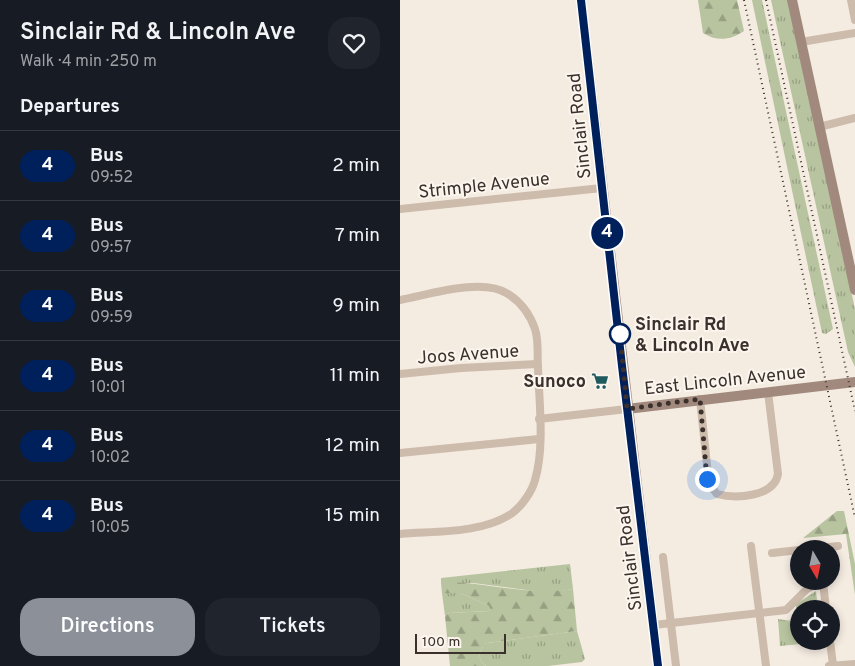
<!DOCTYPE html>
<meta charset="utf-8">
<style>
body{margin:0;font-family:Overpass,sans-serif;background:#20242c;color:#f1f3f6;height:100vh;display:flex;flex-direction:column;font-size:19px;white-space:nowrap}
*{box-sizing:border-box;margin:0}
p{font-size:16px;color:#9ea1a6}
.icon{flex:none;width:28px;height:28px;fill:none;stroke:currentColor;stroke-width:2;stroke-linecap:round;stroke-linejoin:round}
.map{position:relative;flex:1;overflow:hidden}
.details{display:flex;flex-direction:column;background:#171b24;width:400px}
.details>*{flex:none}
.badge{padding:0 10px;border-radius:16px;font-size:18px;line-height:32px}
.needle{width:32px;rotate:171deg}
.controls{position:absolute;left:390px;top:540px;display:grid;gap:10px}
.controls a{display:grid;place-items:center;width:50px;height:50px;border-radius:50%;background:#171b24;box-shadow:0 2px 8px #0003;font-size:25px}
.scale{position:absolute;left:15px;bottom:12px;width:91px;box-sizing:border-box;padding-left:5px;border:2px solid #3b302b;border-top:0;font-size:14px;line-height:18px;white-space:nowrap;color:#3b302b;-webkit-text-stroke:4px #fbf5ee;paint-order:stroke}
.you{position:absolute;width:25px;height:25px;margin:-12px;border:4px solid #fff;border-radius:50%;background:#1a73e8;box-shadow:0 0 0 8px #1a73e833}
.map>.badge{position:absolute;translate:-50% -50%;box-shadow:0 0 0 2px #fff}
h2{padding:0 20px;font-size:19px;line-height:45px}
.round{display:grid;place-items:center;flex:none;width:52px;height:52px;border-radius:20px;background:#20242c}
.headline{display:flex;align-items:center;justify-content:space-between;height:85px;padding:0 20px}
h1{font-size:24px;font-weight:600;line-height:38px}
.action{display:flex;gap:10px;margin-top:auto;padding:10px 20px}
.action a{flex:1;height:58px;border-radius:20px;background:#8c9099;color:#fff;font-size:20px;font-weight:600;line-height:58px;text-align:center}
.action a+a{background:#20242c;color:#f1f3f6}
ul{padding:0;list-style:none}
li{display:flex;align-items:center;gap:15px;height:70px;padding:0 20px;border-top:1px solid #363941}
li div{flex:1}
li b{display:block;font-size:19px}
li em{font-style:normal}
li .badge{min-width:55px;font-weight:700;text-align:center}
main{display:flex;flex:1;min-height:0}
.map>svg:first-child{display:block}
.grass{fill:url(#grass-tufts)}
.forest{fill:url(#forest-firs)}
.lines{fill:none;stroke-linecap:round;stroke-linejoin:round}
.minor{stroke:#cdbbac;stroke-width:8}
.secondary{stroke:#a18a7d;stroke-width:10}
.rail{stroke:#3b302b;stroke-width:2;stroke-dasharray:1 4;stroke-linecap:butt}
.line-casing{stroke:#fff;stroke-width:11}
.line{stroke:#00205b;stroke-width:8}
.walk{stroke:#3b302b;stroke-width:5;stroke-dasharray:0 9}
.stop-dot{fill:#fff;stroke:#00205b;stroke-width:2.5}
.labels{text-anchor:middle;stroke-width:4;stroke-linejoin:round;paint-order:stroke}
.street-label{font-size:18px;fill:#3b302b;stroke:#fbf5ee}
.stop-label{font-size:18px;font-weight:bold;fill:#3b302b;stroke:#fbf5ee;text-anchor:start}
.poi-label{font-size:18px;font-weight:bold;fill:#3b302b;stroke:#fbf5ee;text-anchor:end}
</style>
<main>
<section class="details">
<div class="headline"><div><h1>Sinclair Rd &amp; Lincoln Ave</h1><p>Walk · 4 min · 250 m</p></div><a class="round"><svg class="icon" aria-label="heart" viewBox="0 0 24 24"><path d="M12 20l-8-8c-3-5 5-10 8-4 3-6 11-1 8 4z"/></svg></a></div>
<h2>Departures</h2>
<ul>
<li><span class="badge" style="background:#00205b;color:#fff">4</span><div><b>Bus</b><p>09:52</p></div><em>2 min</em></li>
<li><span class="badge" style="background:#00205b;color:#fff">4</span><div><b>Bus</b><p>09:57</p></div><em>7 min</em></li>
<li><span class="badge" style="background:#00205b;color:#fff">4</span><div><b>Bus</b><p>09:59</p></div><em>9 min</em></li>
<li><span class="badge" style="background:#00205b;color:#fff">4</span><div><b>Bus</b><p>10:01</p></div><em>11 min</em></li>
<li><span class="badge" style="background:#00205b;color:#fff">4</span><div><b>Bus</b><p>10:02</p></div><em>12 min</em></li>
<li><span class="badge" style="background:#00205b;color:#fff">4</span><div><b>Bus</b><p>10:05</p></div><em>15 min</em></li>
</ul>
<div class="action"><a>Directions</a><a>Tickets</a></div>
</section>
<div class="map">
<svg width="455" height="666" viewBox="0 0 455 666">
<defs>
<pattern id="grass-tufts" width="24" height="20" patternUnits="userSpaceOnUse" patternTransform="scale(1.25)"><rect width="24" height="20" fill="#b8c4a0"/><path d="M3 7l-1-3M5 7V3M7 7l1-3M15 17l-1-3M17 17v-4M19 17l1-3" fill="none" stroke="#97a083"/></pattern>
<pattern id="forest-firs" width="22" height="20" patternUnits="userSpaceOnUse" patternTransform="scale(1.25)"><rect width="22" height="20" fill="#b8c4a0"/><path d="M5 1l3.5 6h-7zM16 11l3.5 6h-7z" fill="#97a083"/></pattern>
</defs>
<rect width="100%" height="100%" fill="#f4ebe1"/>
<!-- grass -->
<g class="grass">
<path d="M 352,0 L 362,0 L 433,329 L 426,334 L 422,333 Z"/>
<path d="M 371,0 L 388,0 L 455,309 L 455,367 L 448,352 Z"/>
<path d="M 170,564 L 173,589 L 149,593 L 73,583 L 41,583 L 41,578 Z"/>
<path d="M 416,591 L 418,609 L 399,609 L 399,641 L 422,642 L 380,646 L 378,619 L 392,621 L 398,613 L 396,604 Z"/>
<path d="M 42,593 L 60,593 L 89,606 L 90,611 L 49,613 L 45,616 Z"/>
<path d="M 177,631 L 185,659 L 182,662 L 148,666 L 86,666 C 76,659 79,649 87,643 Z"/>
</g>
<!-- forest -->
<g class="forest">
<path d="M 298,0 L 337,0 L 344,31 C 331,40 317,42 303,33 Z"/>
<path d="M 437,511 L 444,511 L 455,564 L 455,595 L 446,534 L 403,538 Z"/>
<path d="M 52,582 C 93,584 131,596 173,589 L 177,631 L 87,643 C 79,649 76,659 86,666 L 50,666 L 45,616 L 49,613 L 90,611 L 89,606 L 60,593 L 42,593 L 41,583 Z"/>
</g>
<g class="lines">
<!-- minor -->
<g class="minor">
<path d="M 451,0 L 455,20"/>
<path d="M 401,42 L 455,33"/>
<path d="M 419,127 L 455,118"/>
<path d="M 0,209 L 202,188"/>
<path d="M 0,300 C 28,295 82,277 108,294 C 121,302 130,315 135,329 C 139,341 137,354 138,367 C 139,402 145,446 135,480 C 132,492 121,507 111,514 C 80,534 35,531 0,534"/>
<path d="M 0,374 L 61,368 L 137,364"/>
<path d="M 300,399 L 309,484 L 317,494 C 336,499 374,497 378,474 L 368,392"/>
<path d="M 139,419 L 227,409"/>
<path d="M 0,453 L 139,439"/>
<path d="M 351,546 L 366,666"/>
<path d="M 414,549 L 438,546"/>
<path d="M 372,553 L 399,550"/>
<path d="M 263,557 L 276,666"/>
<path d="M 423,582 L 426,609"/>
<path d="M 254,625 L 386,610 L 407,589 L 422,581"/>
<path d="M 430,641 L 433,665"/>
<path d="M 429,666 L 455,664"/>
</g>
<!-- secondary -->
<g class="secondary">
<path d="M 181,0 L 258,666"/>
<path d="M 392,0 L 455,290"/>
<path d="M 227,409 L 455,382"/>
</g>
<!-- rail -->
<g class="rail">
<path d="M 344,0 L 455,518"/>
<path d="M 366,0 L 455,411"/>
</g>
</g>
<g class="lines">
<!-- line casing -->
<g class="line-casing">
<path id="line" d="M 181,0 L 222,366 L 258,666"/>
</g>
<!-- line -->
<use href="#line" class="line"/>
<!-- walk -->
<path class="walk" d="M 220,334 L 227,409 L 300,399 L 307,479"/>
</g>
<!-- icons -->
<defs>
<g id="supermarket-bare" transform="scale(1.35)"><path d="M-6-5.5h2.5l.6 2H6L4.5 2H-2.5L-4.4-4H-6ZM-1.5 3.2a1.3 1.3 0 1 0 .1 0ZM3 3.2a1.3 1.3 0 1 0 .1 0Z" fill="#1f5a5e" stroke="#fbf5ee" stroke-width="2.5" paint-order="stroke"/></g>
</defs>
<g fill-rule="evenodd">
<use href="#supermarket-bare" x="200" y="381"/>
</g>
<!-- markers -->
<circle class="stop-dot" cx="220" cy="334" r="10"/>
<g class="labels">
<!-- street labels -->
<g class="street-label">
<text transform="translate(179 126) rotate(-96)" y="6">Sinclair Road</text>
<text transform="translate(84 185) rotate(-6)" y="6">Strimple Avenue</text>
<text transform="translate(68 354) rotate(-4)" y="6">Joos Avenue</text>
<text transform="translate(325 380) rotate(-6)" y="6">East Lincoln Avenue</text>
<text transform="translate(229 558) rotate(-97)" y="6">Sinclair Road</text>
</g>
<!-- stop labels -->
<g class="stop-label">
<text x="235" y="330">Sinclair Rd<tspan x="235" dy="21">&amp; Lincoln Ave</tspan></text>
</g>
<!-- poi labels -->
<g class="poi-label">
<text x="186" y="387">Sunoco</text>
</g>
</g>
</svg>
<div class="controls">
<a><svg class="needle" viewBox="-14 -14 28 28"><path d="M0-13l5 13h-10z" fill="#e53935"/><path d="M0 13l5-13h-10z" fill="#9ea1a6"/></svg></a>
<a><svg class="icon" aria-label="locate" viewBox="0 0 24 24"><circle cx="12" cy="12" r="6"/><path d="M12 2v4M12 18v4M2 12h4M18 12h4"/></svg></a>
</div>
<div class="scale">100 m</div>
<div class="you" style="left:307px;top:479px"></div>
<b class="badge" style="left:207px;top:233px;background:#00205b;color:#fff">4</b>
</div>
</main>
